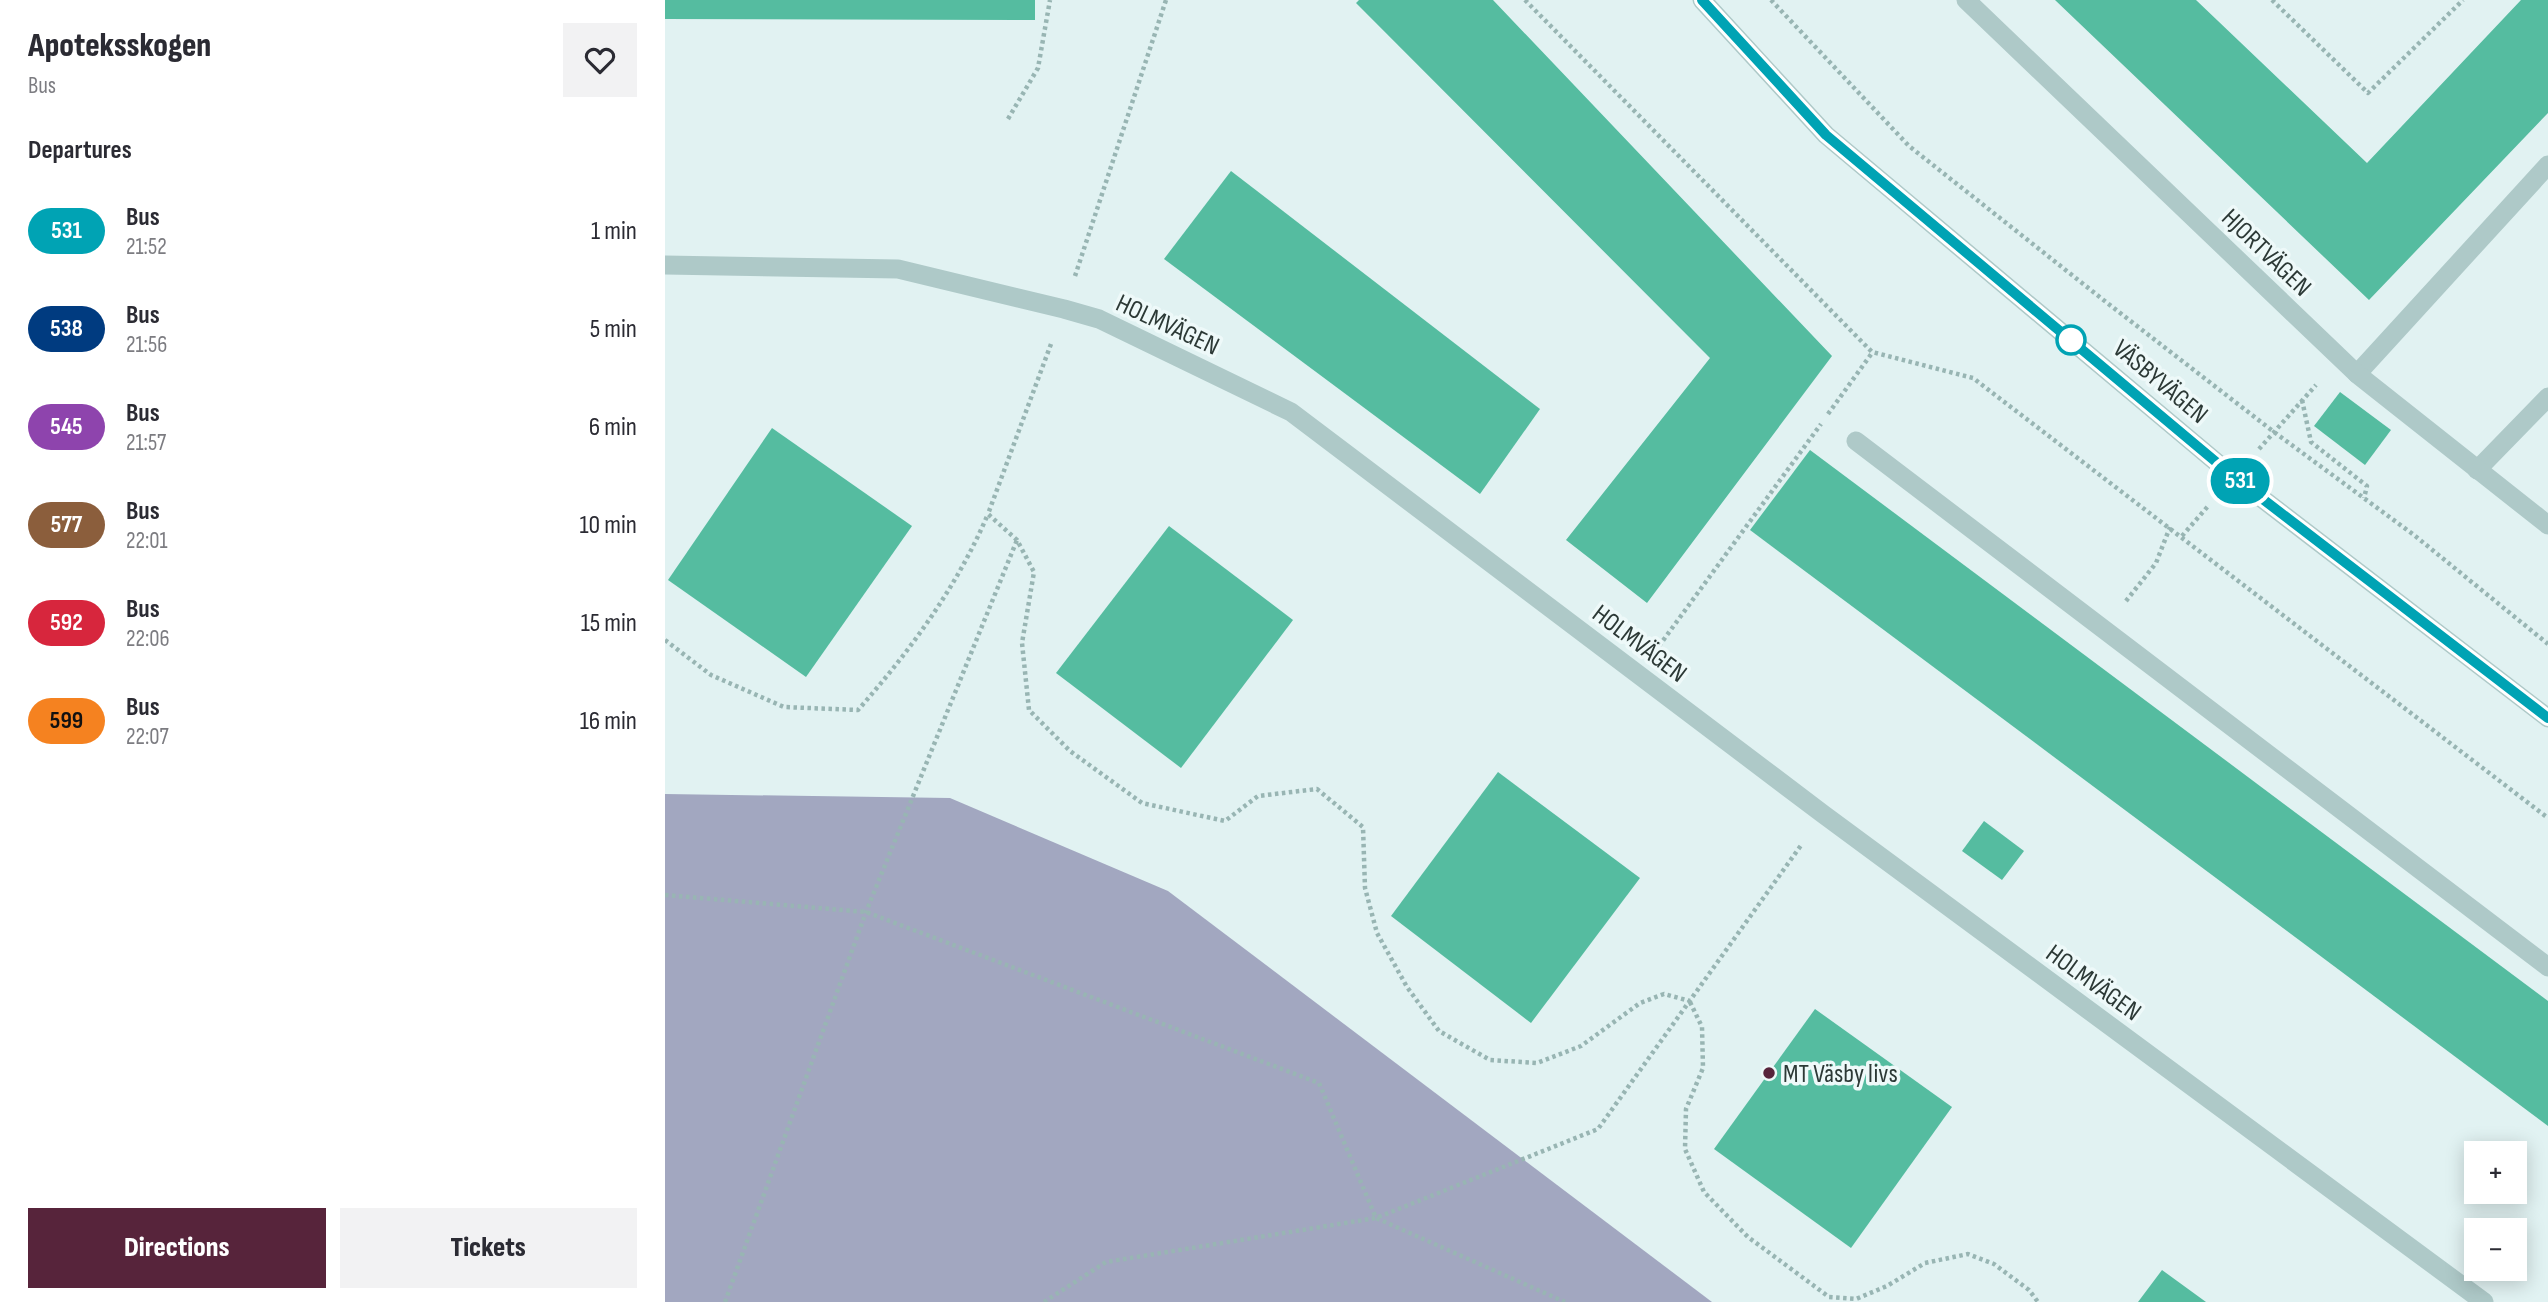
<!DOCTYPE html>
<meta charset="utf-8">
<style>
body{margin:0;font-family:"Sofia Sans Condensed",sans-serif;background:#f2f2f3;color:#2b2b33;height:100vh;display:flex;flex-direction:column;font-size:26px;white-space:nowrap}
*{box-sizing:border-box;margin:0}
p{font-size:23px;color:#7c7c81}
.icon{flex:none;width:38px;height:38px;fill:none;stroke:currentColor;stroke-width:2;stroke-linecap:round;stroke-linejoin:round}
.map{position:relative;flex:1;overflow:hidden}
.drawer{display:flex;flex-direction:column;background:#fff;width:665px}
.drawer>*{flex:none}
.badge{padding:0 14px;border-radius:23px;font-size:24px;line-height:46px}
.controls{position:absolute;left:1799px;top:1141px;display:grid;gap:14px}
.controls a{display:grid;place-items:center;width:63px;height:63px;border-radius:0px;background:#fff;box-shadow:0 4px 18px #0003;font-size:35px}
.map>.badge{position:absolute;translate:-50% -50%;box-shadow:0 0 0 4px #fff}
h2{padding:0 28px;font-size:26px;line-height:63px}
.round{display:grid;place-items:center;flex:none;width:74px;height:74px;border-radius:0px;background:#f2f2f3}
.head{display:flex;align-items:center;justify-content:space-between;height:119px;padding:0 28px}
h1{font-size:33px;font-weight:800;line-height:52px}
.button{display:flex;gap:14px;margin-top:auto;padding:14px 28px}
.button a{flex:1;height:80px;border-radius:0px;background:#57243b;color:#fff;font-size:28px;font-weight:800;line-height:80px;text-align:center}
.button a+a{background:#f2f2f3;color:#2b2b33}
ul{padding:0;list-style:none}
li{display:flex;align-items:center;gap:21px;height:98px;padding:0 28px}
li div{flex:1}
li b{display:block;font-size:26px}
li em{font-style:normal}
li .badge{min-width:77px;font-weight:700;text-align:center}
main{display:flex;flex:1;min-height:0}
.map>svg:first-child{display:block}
.green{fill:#a2a7c0}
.building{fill:#55bca0}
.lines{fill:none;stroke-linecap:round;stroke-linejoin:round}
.path{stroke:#98b5b3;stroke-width:4.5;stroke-dasharray:3.5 3.5;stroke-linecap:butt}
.service{stroke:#aec9c8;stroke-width:19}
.minor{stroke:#aec9c8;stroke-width:19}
.tertiary{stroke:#aec9c8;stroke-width:19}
.line-casing{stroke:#fff;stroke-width:16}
.line{stroke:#00a3b4;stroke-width:10}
.stop-dot{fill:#fff;stroke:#00a3b4;stroke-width:3.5}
.poi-dot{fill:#57243b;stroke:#eef9f9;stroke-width:2.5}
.labels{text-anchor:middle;stroke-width:7;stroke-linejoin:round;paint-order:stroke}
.street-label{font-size:26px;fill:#2c3936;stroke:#eef9f9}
.poi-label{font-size:26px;fill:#2c3936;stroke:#eef9f9;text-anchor:start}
</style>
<main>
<section class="drawer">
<div class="head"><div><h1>Apoteksskogen</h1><p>Bus</p></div><a class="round"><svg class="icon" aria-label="heart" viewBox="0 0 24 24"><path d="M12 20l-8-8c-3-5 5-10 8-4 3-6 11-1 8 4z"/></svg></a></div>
<h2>Departures</h2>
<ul>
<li><span class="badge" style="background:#00a3b4;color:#fff">531</span><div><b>Bus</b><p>21:52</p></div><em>1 min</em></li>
<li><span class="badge" style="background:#003b80;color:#fff">538</span><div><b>Bus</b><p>21:56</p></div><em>5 min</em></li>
<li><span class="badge" style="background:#8e44ad;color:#fff">545</span><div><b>Bus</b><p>21:57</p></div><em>6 min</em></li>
<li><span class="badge" style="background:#8b5e3c;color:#fff">577</span><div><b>Bus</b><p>22:01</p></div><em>10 min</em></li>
<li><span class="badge" style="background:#d7263d;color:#fff">592</span><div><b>Bus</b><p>22:06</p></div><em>15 min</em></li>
<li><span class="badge" style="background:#f58220;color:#111">599</span><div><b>Bus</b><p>22:07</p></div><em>16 min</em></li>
</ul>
<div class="button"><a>Directions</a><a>Tickets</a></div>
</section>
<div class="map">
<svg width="1883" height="1302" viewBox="0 0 1883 1302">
<rect width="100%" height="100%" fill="#e1f2f2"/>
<!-- green -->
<path class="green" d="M 0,794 L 285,798 L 503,891 L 1047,1302 L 0,1302 Z"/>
<!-- building -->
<g class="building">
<path d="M 0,0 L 370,0 L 370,20 L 0,19 Z"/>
<path d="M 694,0 L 828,0 L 1167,356 L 982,603 L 901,540 L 1045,358 L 691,3 Z"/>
<path d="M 1390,0 L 1531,0 L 1702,163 L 1856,0 L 1883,0 L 1883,113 L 1704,300 Z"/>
<path d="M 566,171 L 875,409 L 815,494 L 499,259 Z"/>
<path d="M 1675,392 L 1726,430 L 1700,465 L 1649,426 Z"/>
<path d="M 107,428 L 247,526 L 141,677 L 3,580 Z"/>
<path d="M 1145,450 L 1883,1001 L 1883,1126 L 1085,530 Z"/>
<path d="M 504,526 L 628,620 L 516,768 L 391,673 Z"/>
<path d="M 833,772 L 975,878 L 866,1023 L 726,916 Z"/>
<path d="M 1319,821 L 1359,851 L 1337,880 L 1297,851 Z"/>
<path d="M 1150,1009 L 1287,1107 L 1186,1248 L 1049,1149 Z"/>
<path d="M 1497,1270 L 1541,1302 L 1473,1302 Z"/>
</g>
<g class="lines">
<!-- path -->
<g class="path">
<path d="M 860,0 L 1207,352 L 1308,378 L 1883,818"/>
<path d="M 1106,0 L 1244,146 L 1441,302 L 1609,432 L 1749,535 L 1883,644"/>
<path d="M 1607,0 L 1703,93 L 1798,0"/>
<path d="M 343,119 L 373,68 L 385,0"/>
<path d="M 410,276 L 501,0"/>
<path d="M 386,344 L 323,514 L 352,540 L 369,572 L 357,643 L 364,710 L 405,751 L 477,803 L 560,821 L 593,796 L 652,789 L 698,827 L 700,888 L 712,933 L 742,987 L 774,1031 L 825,1060 L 872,1063 L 916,1046 L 975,1003 L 999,994 L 1025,1001"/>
<path d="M 1637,400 L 1646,442 L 1702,486 L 1699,498"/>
<path d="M 1163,414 L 1207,353"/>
<path d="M 1594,449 L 1651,385"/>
<path d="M 1517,536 L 1544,505"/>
<path d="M 1461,601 L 1491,563 L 1505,527"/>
<path d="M 0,640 L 46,675 L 119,707 L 193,710 C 245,651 292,587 323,514"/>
<path d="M 994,646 L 1156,424"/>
<path d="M 0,895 L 201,912 L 654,1083 L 711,1218 L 900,1302"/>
<path d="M 1025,1002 L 1037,1027 L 1038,1068 L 1021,1109 L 1020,1149 L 1039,1192 L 1083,1237 L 1164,1297 L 1191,1299 L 1222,1286 L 1260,1263 L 1303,1254 L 1329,1264 L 1364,1290 L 1373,1302"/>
<path d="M 60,1302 L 201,912 L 352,540"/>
<path d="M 379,1302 L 441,1262 L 711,1218 L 933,1129 L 1137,844"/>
</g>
<!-- service -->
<g class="service">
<path d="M 1692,374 L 1883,165"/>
<path d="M 1191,441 L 1883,967"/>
<path d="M 1812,470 L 1883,397"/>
</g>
<!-- minor -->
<g class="minor">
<path d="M 1301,0 L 1692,374 L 1883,525"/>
<path d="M 0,265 L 233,269 L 399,309 L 434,319 L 626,412 L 1158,814 L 1819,1302"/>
</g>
<!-- tertiary -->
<path class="tertiary" d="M 1037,0 L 1161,135 L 1569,477 L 1883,718"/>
</g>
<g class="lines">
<!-- line casing -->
<g class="line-casing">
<path id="line" d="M 1037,0 L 1161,135 L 1569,477 L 1883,718"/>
</g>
<!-- line -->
<use href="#line" class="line"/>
</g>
<!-- markers -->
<circle class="stop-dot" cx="1406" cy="340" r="14"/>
<circle class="poi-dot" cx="1104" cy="1073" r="7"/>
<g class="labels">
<!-- street labels -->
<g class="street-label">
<text transform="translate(1602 252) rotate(44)" y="9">HJORTVÄGEN</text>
<text transform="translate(503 324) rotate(25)" y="9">HOLMVÄGEN</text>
<text transform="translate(1496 381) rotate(40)" y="9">VÄSBYVÄGEN</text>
<text transform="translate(975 643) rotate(37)" y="9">HOLMVÄGEN</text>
<text transform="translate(1429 982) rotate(36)" y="9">HOLMVÄGEN</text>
</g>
<!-- poi labels -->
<g class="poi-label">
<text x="1118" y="1082">MT Väsby livs</text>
</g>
</g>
</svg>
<div class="controls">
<a>+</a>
<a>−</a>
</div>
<b class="badge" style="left:1575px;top:481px;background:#00a3b4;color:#fff">531</b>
</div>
</main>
